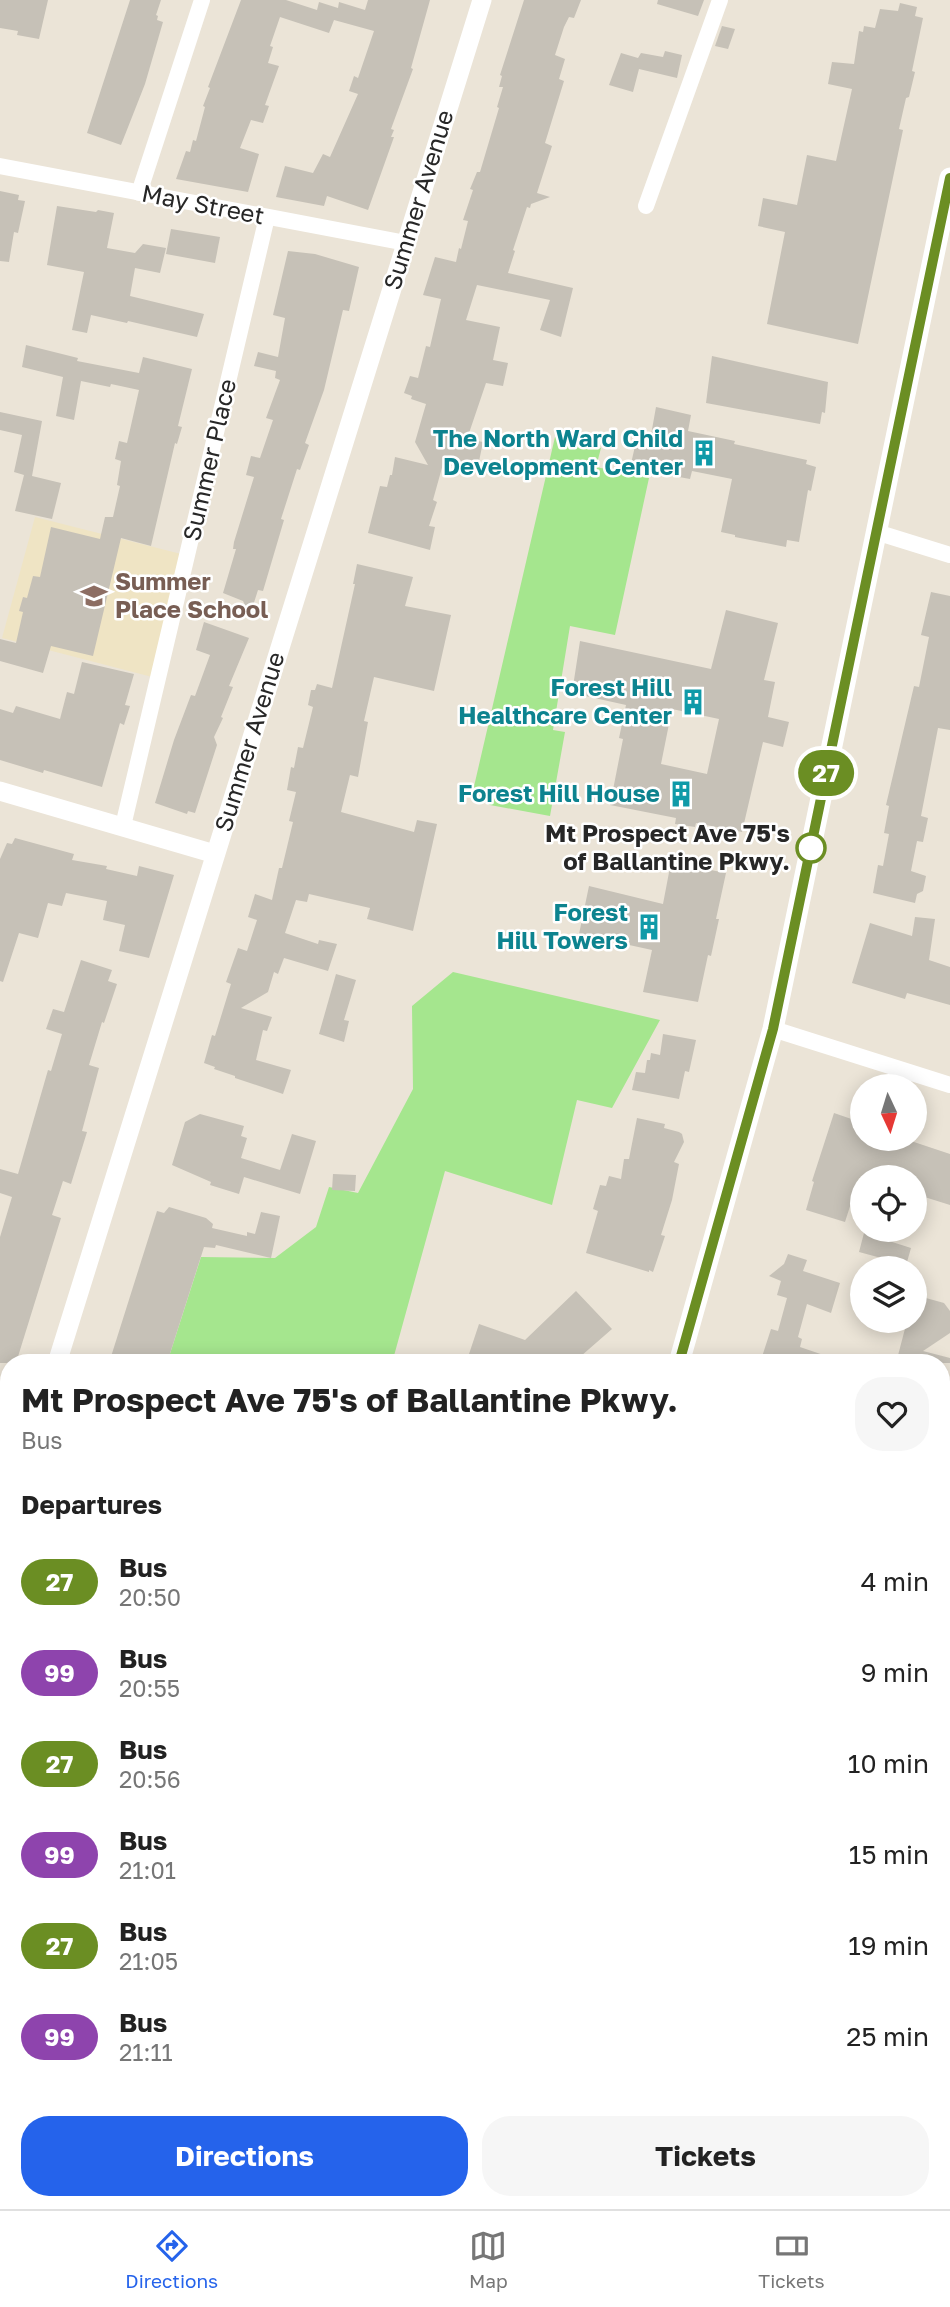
<!DOCTYPE html>
<style>
body{margin:0;font-family:"Golos Text",sans-serif;background:#f6f6f6;color:#222;height:100vh;display:flex;flex-direction:column;font-size:26px;white-space:nowrap}
*{box-sizing:border-box;margin:0}
p{font-size:23px;color:#767676}
.icon{flex:none;width:38px;height:38px;fill:none;stroke:currentColor;stroke-width:2;stroke-linecap:round;stroke-linejoin:round}
.map{position:relative;flex:1;overflow:hidden}
.sheet{position:absolute;left:0px;top:1354px;width:950px;height:856px;display:flex;flex-direction:column;background:#fff;border-radius:28px 28px 0 0;box-shadow:0 4px 18px #0003}
.sheet>*{flex:none}
.badge{padding:0 14px;border-radius:23px;font-size:24px;line-height:46px}
.needle{width:46px;rotate:176deg}
.controls{position:absolute;left:850px;top:1074px;display:grid;gap:14px}
.controls a{display:grid;place-items:center;width:77px;height:77px;border-radius:50%;background:#fff;box-shadow:0 4px 18px #0003;font-size:35px}
.map>.badge{position:absolute;translate:-50% -50%;box-shadow:0 0 0 4px #fff}
h2{padding:0 21px;font-size:26px;line-height:63px}
.round{display:grid;place-items:center;flex:none;width:74px;height:74px;border-radius:28px;background:#f6f6f6}
.summary{display:flex;align-items:center;justify-content:space-between;height:119px;padding:0 21px}
h1{font-size:33px;font-weight:700;line-height:52px}
.button{display:flex;gap:14px;margin-top:auto;padding:14px 21px}
.button a{flex:1;height:80px;border-radius:28px;background:#2563eb;color:#fff;font-size:28px;font-weight:700;line-height:80px;text-align:center}
.button a+a{background:#f6f6f6;color:#222}
ul{padding:0;list-style:none}
li{display:flex;align-items:center;gap:21px;height:91px;padding:0 21px}
li div{flex:1}
li b{display:block;font-size:26px}
li em{font-style:normal}
li .badge{min-width:77px;font-weight:700;text-align:center}
.tab-bar{display:flex;justify-content:space-around;align-items:center;height:98px;border-top:2px solid #e0e0e0;background:#fff;font-size:19px;color:#767676}
.tab-bar a{display:grid;justify-items:center;gap:4px}
.tab-bar .active{color:#2563eb}
.map>svg:first-child{display:block}
.education{fill:#efe4c4}
.green{fill:#a5e68e}
.building{fill:#c6c1b7;fill-rule:evenodd}
.lines{fill:none;stroke-linecap:round;stroke-linejoin:round}
.minor{stroke:#fff;stroke-width:16}
.tertiary{stroke:#fff;stroke-width:19}
.secondary{stroke:#fff;stroke-width:21}
.line-casing{stroke:#fff;stroke-width:16}
.line{stroke:#6b8e23;stroke-width:10}
.stop-dot{fill:#fff;stroke:#6b8e23;stroke-width:3.5}
.labels{text-anchor:middle;stroke-width:5;stroke-linejoin:round;paint-order:stroke}
.street-label{font-size:24px;fill:#272727;stroke:#fff}
.culture-label{font-size:24px;font-weight:bold;fill:#0d838f;stroke:#fff;text-anchor:end}
.education-label{font-size:24px;font-weight:bold;fill:#785e54;stroke:#fff;text-anchor:start}
.stop-label{font-size:24px;font-weight:bold;fill:#272727;stroke:#fff;text-anchor:end}
</style>
<div class="map">
<svg width="950" height="2209" viewBox="0 0 950 2209">
<rect width="100%" height="100%" fill="#ebe4d7"/>
<!-- education -->
<path class="education" d="M 35,517 L 185,555 L 156,678 L 2,638 Z"/>
<!-- green -->
<g class="green">
<path d="M 555,437 L 601,448 L 596,467 L 649,478 L 615,635 L 570,626 L 553,730 L 565,732 L 550,816 L 490,805 L 472,795 Z"/>
<path d="M 453,972 L 660,1020 L 612,1108 L 577,1100 L 552,1205 L 445,1171 L 392,1363 L 167,1363 L 201,1257 L 275,1258 L 316,1227 L 329,1187 L 358,1193 L 413,1089 L 412,1006 Z"/>
</g>
<!-- building -->
<g class="building">
<path d="M 0,0 L 48,0 L 39,39 L 17,35 L 18,31 L 0,28 Z"/>
<path d="M 130,0 L 161,0 L 156,15 L 158,16 L 157,20 L 163,22 L 145,84 L 121,145 L 87,133 Z"/>
<path d="M 241,0 L 286,0 L 317,10 L 319,2 L 338,8 L 339,2 L 365,10 L 368,0 L 430,0 L 411,68 L 413,69 L 391,129 L 394,130 L 391,137 L 394,137 L 368,210 L 327,196 L 324,206 L 276,197 L 285,166 L 313,173 L 323,154 L 330,157 L 358,94 L 349,91 L 354,76 L 358,78 L 374,31 L 334,20 L 329,33 L 280,17 L 270,46 L 273,47 L 268,63 L 279,66 L 265,105 L 269,106 L 263,123 L 251,120 L 240,148 L 259,154 L 248,192 L 176,179 L 186,151 L 190,152 L 193,140 L 196,141 L 205,107 L 203,106 L 210,88 L 208,87 Z"/>
<path d="M 524,0 L 581,0 L 574,18 L 569,17 L 564,27 L 555,55 L 565,59 L 559,79 L 564,81 L 545,143 L 552,146 L 537,193 L 550,197 L 531,204 L 530,208 L 527,207 L 513,250 L 515,251 L 508,273 L 573,288 L 561,337 L 540,330 L 550,300 L 477,285 L 466,320 L 500,327 L 493,360 L 508,363 L 503,386 L 486,383 L 467,439 L 483,442 L 477,471 L 443,464 L 433,500 L 437,502 L 429,526 L 435,527 L 430,550 L 368,533 L 380,486 L 387,487 L 390,475 L 392,475 L 395,457 L 428,465 L 415,442 L 426,404 L 411,399 L 412,396 L 404,393 L 410,376 L 418,378 L 426,346 L 430,347 L 441,299 L 423,295 L 435,257 L 456,262 L 459,248 L 461,249 L 468,221 L 463,220 L 473,190 L 470,189 L 477,172 L 480,172 L 499,108 L 497,107 L 503,87 L 499,87 L 502,76 L 500,75 Z"/>
<path d="M 658,0 L 704,0 L 698,16 L 657,4 Z"/>
<path d="M 900,3 L 917,7 L 915,16 L 923,18 L 912,71 L 915,72 L 909,97 L 906,98 L 899,129 L 903,130 L 858,344 L 767,324 L 785,232 L 758,226 L 763,198 L 797,205 L 807,155 L 836,161 L 852,89 L 828,84 L 832,62 L 854,64 L 859,31 L 863,32 L 864,26 L 875,28 L 880,9 L 898,11 Z"/>
<path d="M 722,26 L 735,29 L 728,49 L 715,46 Z"/>
<path d="M 665,51 L 682,55 L 677,78 L 639,69 L 633,92 L 609,85 L 621,53 L 638,58 L 641,53 L 663,57 Z"/>
<path d="M 0,191 L 19,195 L 18,200 L 25,201 L 18,233 L 14,232 L 9,262 L 0,261 Z"/>
<path d="M 57,206 L 96,212 L 98,210 L 114,213 L 107,248 L 135,253 L 143,244 L 166,248 L 160,273 L 135,268 L 130,296 L 204,314 L 197,337 L 128,321 L 127,323 L 91,315 L 87,333 L 72,330 L 84,272 L 47,265 Z"/>
<path d="M 171,229 L 220,237 L 215,263 L 166,254 Z"/>
<path d="M 288,251 L 315,254 L 359,267 L 349,311 L 343,310 L 324,390 L 305,443 L 309,445 L 300,470 L 297,469 L 281,519 L 284,520 L 263,591 L 258,590 L 250,615 L 243,601 L 223,593 L 236,549 L 233,549 L 234,542 L 254,477 L 246,475 L 251,456 L 260,458 L 273,420 L 266,418 L 280,380 L 275,378 L 276,371 L 254,366 L 258,352 L 278,357 L 285,318 L 273,315 Z"/>
<path d="M 26,345 L 78,358 L 77,361 L 139,373 L 143,357 L 192,369 L 178,426 L 182,427 L 177,444 L 175,443 L 151,546 L 121,538 L 93,656 L 51,646 L 43,673 L 0,661 L 0,639 L 16,643 L 23,612 L 19,611 L 23,597 L 27,598 L 33,576 L 40,577 L 51,527 L 100,539 L 105,517 L 113,517 L 120,486 L 117,485 L 121,461 L 115,459 L 119,441 L 127,443 L 139,390 L 111,384 L 110,387 L 81,381 L 74,420 L 56,416 L 63,377 L 22,367 Z"/>
<path d="M 712,356 L 828,382 L 825,413 L 822,412 L 820,424 L 706,403 Z"/>
<path d="M 656,407 L 691,415 L 688,431 L 735,441 L 734,444 L 807,460 L 806,464 L 816,467 L 811,491 L 808,490 L 799,542 L 787,540 L 786,547 L 735,537 L 735,535 L 721,532 L 732,479 L 692,471 L 690,479 L 630,468 L 638,433 L 651,435 Z"/>
<path d="M 0,412 L 42,421 L 32,476 L 61,483 L 52,519 L 15,511 L 24,475 L 14,472 L 22,435 L 0,430 Z"/>
<path d="M 357,564 L 413,577 L 405,606 L 451,615 L 434,691 L 374,677 L 364,721 L 368,722 L 358,777 L 350,775 L 341,812 L 414,832 L 417,820 L 437,824 L 413,931 L 367,919 L 370,908 L 309,894 L 307,902 L 296,900 L 285,933 L 318,944 L 319,940 L 337,944 L 328,971 L 284,958 L 278,974 L 274,972 L 268,992 L 241,1008 L 272,1017 L 267,1031 L 263,1030 L 256,1060 L 291,1070 L 283,1094 L 235,1078 L 235,1076 L 214,1069 L 215,1067 L 204,1063 L 212,1035 L 215,1036 L 231,984 L 226,982 L 238,948 L 247,951 L 257,920 L 248,917 L 255,894 L 272,900 L 279,868 L 282,868 L 293,822 L 289,821 L 296,792 L 287,790 L 291,767 L 294,768 L 298,747 L 303,748 L 313,707 L 308,705 L 311,690 L 315,690 L 317,684 L 332,688 L 355,584 L 353,584 Z"/>
<path d="M 931,592 L 950,596 L 950,730 L 938,728 L 921,816 L 928,818 L 923,842 L 917,841 L 911,871 L 926,876 L 923,891 L 917,894 L 915,903 L 873,893 L 878,865 L 883,866 L 889,834 L 884,833 L 889,806 L 886,805 L 914,686 L 919,687 L 929,637 L 921,635 Z"/>
<path d="M 726,610 L 778,623 L 764,680 L 775,682 L 768,717 L 789,722 L 783,747 L 763,742 L 742,832 L 696,823 L 695,827 L 675,824 L 676,818 L 610,805 L 623,739 L 619,738 L 626,705 L 572,693 L 580,641 L 711,669 ZM 672,709 L 719,719 L 707,774 L 661,764 Z"/>
<path d="M 204,622 L 249,638 L 229,686 L 233,687 L 221,717 L 223,718 L 214,737 L 217,745 L 195,813 L 188,811 L 187,814 L 155,803 L 174,740 L 191,695 L 195,696 L 210,655 L 196,650 Z"/>
<path d="M 82,662 L 134,674 L 125,705 L 130,706 L 124,725 L 120,723 L 102,787 L 44,770 L 43,773 L 0,760 L 0,709 L 13,713 L 16,706 L 60,719 L 67,692 L 74,694 Z"/>
<path d="M 15,838 L 74,854 L 72,860 L 107,866 L 106,869 L 137,876 L 139,866 L 174,875 L 149,958 L 119,951 L 125,925 L 103,920 L 107,901 L 66,893 L 62,906 L 48,903 L 38,938 L 19,933 L 3,982 L 0,981 L 0,859 L 7,843 L 12,844 Z"/>
<path d="M 671,862 L 726,873 L 716,919 L 719,919 L 711,956 L 708,955 L 698,1002 L 643,992 L 652,950 L 579,934 L 589,886 L 663,904 Z"/>
<path d="M 915,917 L 935,919 L 929,960 L 950,967 L 950,1005 L 907,993 L 905,999 L 852,983 L 870,923 L 912,936 Z"/>
<path d="M 81,960 L 112,970 L 108,981 L 117,984 L 104,1023 L 102,1022 L 89,1065 L 99,1068 L 82,1131 L 87,1132 L 71,1184 L 63,1181 L 52,1215 L 61,1218 L 16,1363 L 0,1363 L 0,1237 L 12,1197 L 0,1193 L 0,1169 L 18,1174 L 48,1070 L 51,1071 L 62,1034 L 46,1029 L 53,1009 L 64,1012 Z"/>
<path d="M 336,974 L 356,980 L 344,1020 L 349,1021 L 344,1042 L 319,1034 Z"/>
<path d="M 663,1034 L 696,1040 L 689,1072 L 685,1071 L 679,1099 L 632,1090 L 636,1072 L 645,1073 L 647,1060 L 650,1060 L 651,1053 L 660,1055 Z"/>
<path d="M 834,1113 L 863,1123 L 863,1139 L 905,1139 L 950,1154 L 950,1205 L 915,1194 L 915,1178 L 859,1178 L 845,1222 L 806,1210 L 814,1182 L 812,1181 Z"/>
<path d="M 200,1114 L 244,1126 L 241,1136 L 247,1138 L 241,1158 L 280,1170 L 292,1134 L 316,1141 L 300,1194 L 244,1177 L 239,1194 L 210,1185 L 211,1182 L 172,1165 L 185,1122 Z"/>
<path d="M 637,1118 L 665,1124 L 664,1128 L 679,1132 L 682,1134 L 684,1142 L 674,1162 L 679,1164 L 672,1200 L 661,1235 L 665,1236 L 653,1272 L 649,1270 L 649,1272 L 586,1253 L 598,1211 L 593,1209 L 600,1185 L 606,1186 L 609,1176 L 621,1179 L 624,1159 L 629,1159 Z"/>
<path d="M 333,1174 L 356,1175 L 355,1191 L 332,1190 Z"/>
<path d="M 169,1207 L 206,1218 L 213,1224 L 212,1228 L 247,1236 L 247,1232 L 255,1234 L 261,1212 L 280,1216 L 271,1258 L 216,1245 L 215,1248 L 204,1247 L 167,1363 L 109,1363 L 157,1211 L 164,1213 Z"/>
<path d="M 864,1233 L 911,1248 L 905,1269 L 882,1269 L 885,1259 L 859,1252 Z"/>
<path d="M 788,1254 L 807,1260 L 803,1271 L 840,1283 L 831,1313 L 807,1304 L 798,1337 L 802,1339 L 800,1347 L 841,1361 L 841,1363 L 760,1363 L 771,1329 L 778,1331 L 787,1298 L 777,1295 L 781,1281 L 769,1276 L 784,1264 Z"/>
<path d="M 576,1291 L 612,1329 L 573,1363 L 466,1363 L 479,1324 L 525,1340 Z"/>
<path d="M 915,1295 L 944,1303 L 950,1311 L 950,1333 L 923,1351 L 950,1358 L 950,1363 L 896,1363 L 907,1321 L 915,1321 Z"/>
</g>
<g class="lines">
<!-- minor -->
<g class="minor">
<path d="M 0,166 L 406,243"/>
<path d="M 139,193 L 202,0"/>
<path d="M 646,206 L 720,0"/>
<path d="M 876,532 L 950,555"/>
<path d="M 123,826 L 267,217"/>
<path d="M 773,1029 L 950,1085"/>
<path d="M 942,1815 L 950,1818"/>
<path d="M 92,2209 L 95,2202"/>
</g>
<!-- tertiary -->
<g class="tertiary">
<path d="M 0,791 L 215,854"/>
<path d="M 57,1363 L 482,0"/>
<path d="M 942,1542 L 950,1515"/>
<path d="M 0,1546 L 9,1518"/>
<path d="M 730,2209 L 732,2202"/>
</g>
<!-- secondary -->
<g class="secondary">
<path d="M 679,1363 L 773,1029 L 950,178"/>
<path d="M 421,2209 L 423,2202"/>
</g>
</g>
<g class="lines">
<!-- line casing -->
<g class="line-casing">
<path id="line" d="M 679,1363 L 773,1029 L 950,178"/>
</g>
<!-- line -->
<use href="#line" class="line"/>
</g>
<!-- icons -->
<defs>
<g id="building-bare" transform="scale(2.1)"><path d="M-4-6H4V6H1V3H-1V6H-4ZM-2.5-4.3h1.7v1.8h-1.7ZM.8-4.3h1.7v1.8H.8ZM-2.5-1h1.7V.8h-1.7ZM.8-1h1.7V.8H.8Z" fill="#0f9aa8" stroke="#fff" stroke-width="2.5" paint-order="stroke"/></g>
<g id="school-bare" transform="scale(2.1)"><path d="M0-5L7-2L0 1L-7-2ZM-4 1L0 2.5L4 1V4Q0 6-4 4Z" fill="#8d6e63" stroke="#fff" stroke-width="2.5" paint-order="stroke"/></g>
</defs>
<g fill-rule="evenodd">
<use href="#building-bare" x="704" y="453"/>
<use href="#school-bare" x="94" y="596"/>
<use href="#building-bare" x="693" y="702"/>
<use href="#building-bare" x="681" y="794"/>
<use href="#building-bare" x="649" y="927"/>
</g>
<!-- markers -->
<circle class="stop-dot" cx="811" cy="848" r="14"/>
<g class="labels">
<!-- street labels -->
<g class="street-label">
<text transform="translate(419 200) rotate(-73)" y="8">Summer Avenue</text>
<text transform="translate(203 205) rotate(11)" y="8">May Street</text>
<text transform="translate(210 460) rotate(-77)" y="8">Summer Place</text>
<text transform="translate(250 742) rotate(-73)" y="8">Summer Avenue</text>
</g>
<!-- culture labels -->
<g class="culture-label">
<text x="683" y="447">The North Ward Child<tspan x="683" dy="28">Development Center</tspan></text>
<text x="672" y="696">Forest Hill<tspan x="672" dy="28">Healthcare Center</tspan></text>
<text x="660" y="802">Forest Hill House</text>
<text x="628" y="921">Forest<tspan x="628" dy="28">Hill Towers</tspan></text>
</g>
<!-- education labels -->
<g class="education-label">
<text x="115" y="590">Summer<tspan x="115" dy="28">Place School</tspan></text>
</g>
<!-- stop labels -->
<g class="stop-label">
<text x="790" y="842">Mt Prospect Ave 75's<tspan x="790" dy="28">of Ballantine Pkwy.</tspan></text>
</g>
</g>
</svg>
<div class="controls">
<a><svg class="needle" viewBox="-14 -14 28 28"><path d="M0-13l5 13h-10z" fill="#e53935"/><path d="M0 13l5-13h-10z" fill="#767676"/></svg></a>
<a><svg class="icon" aria-label="locate" viewBox="0 0 24 24"><circle cx="12" cy="12" r="6"/><path d="M12 2v4M12 18v4M2 12h4M18 12h4"/></svg></a>
<a><svg class="icon" aria-label="layers" viewBox="0 0 24 24"><path d="M12 4l9 5-9 5-9-5zM3 14l9 5 9-5"/></svg></a>
</div>
<b class="badge" style="left:826px;top:773px;background:#6b8e23;color:#fff">27</b>
<section class="sheet">
<div class="summary"><div><h1>Mt Prospect Ave 75's of Ballantine Pkwy.</h1><p>Bus</p></div><a class="round"><svg class="icon" aria-label="heart" viewBox="0 0 24 24"><path d="M12 20l-8-8c-3-5 5-10 8-4 3-6 11-1 8 4z"/></svg></a></div>
<h2>Departures</h2>
<ul>
<li><span class="badge" style="background:#6b8e23;color:#fff">27</span><div><b>Bus</b><p>20:50</p></div><em>4 min</em></li>
<li><span class="badge" style="background:#8e44ad;color:#fff">99</span><div><b>Bus</b><p>20:55</p></div><em>9 min</em></li>
<li><span class="badge" style="background:#6b8e23;color:#fff">27</span><div><b>Bus</b><p>20:56</p></div><em>10 min</em></li>
<li><span class="badge" style="background:#8e44ad;color:#fff">99</span><div><b>Bus</b><p>21:01</p></div><em>15 min</em></li>
<li><span class="badge" style="background:#6b8e23;color:#fff">27</span><div><b>Bus</b><p>21:05</p></div><em>19 min</em></li>
<li><span class="badge" style="background:#8e44ad;color:#fff">99</span><div><b>Bus</b><p>21:11</p></div><em>25 min</em></li>
</ul>
<div class="button"><a>Directions</a><a>Tickets</a></div>
</section>
</div>
<nav class="tab-bar">
<a class="active"><svg class="icon" aria-label="directions" viewBox="0 0 24 24"><path d="M12 3l9 9-9 9-9-9zM9 14v-3h6M13 9l2 2-2 2"/></svg>Directions</a>
<a><svg class="icon" aria-label="map" viewBox="0 0 24 24"><path d="M3 6l6-2 6 2 6-2v14l-6 2-6-2-6 2zM9 4v14M15 6v14"/></svg>Map</a>
<a><svg class="icon" aria-label="tickets" viewBox="0 0 24 24"><path d="M3 7h18v10H3zM15 7v10"/></svg>Tickets</a>
</nav>
